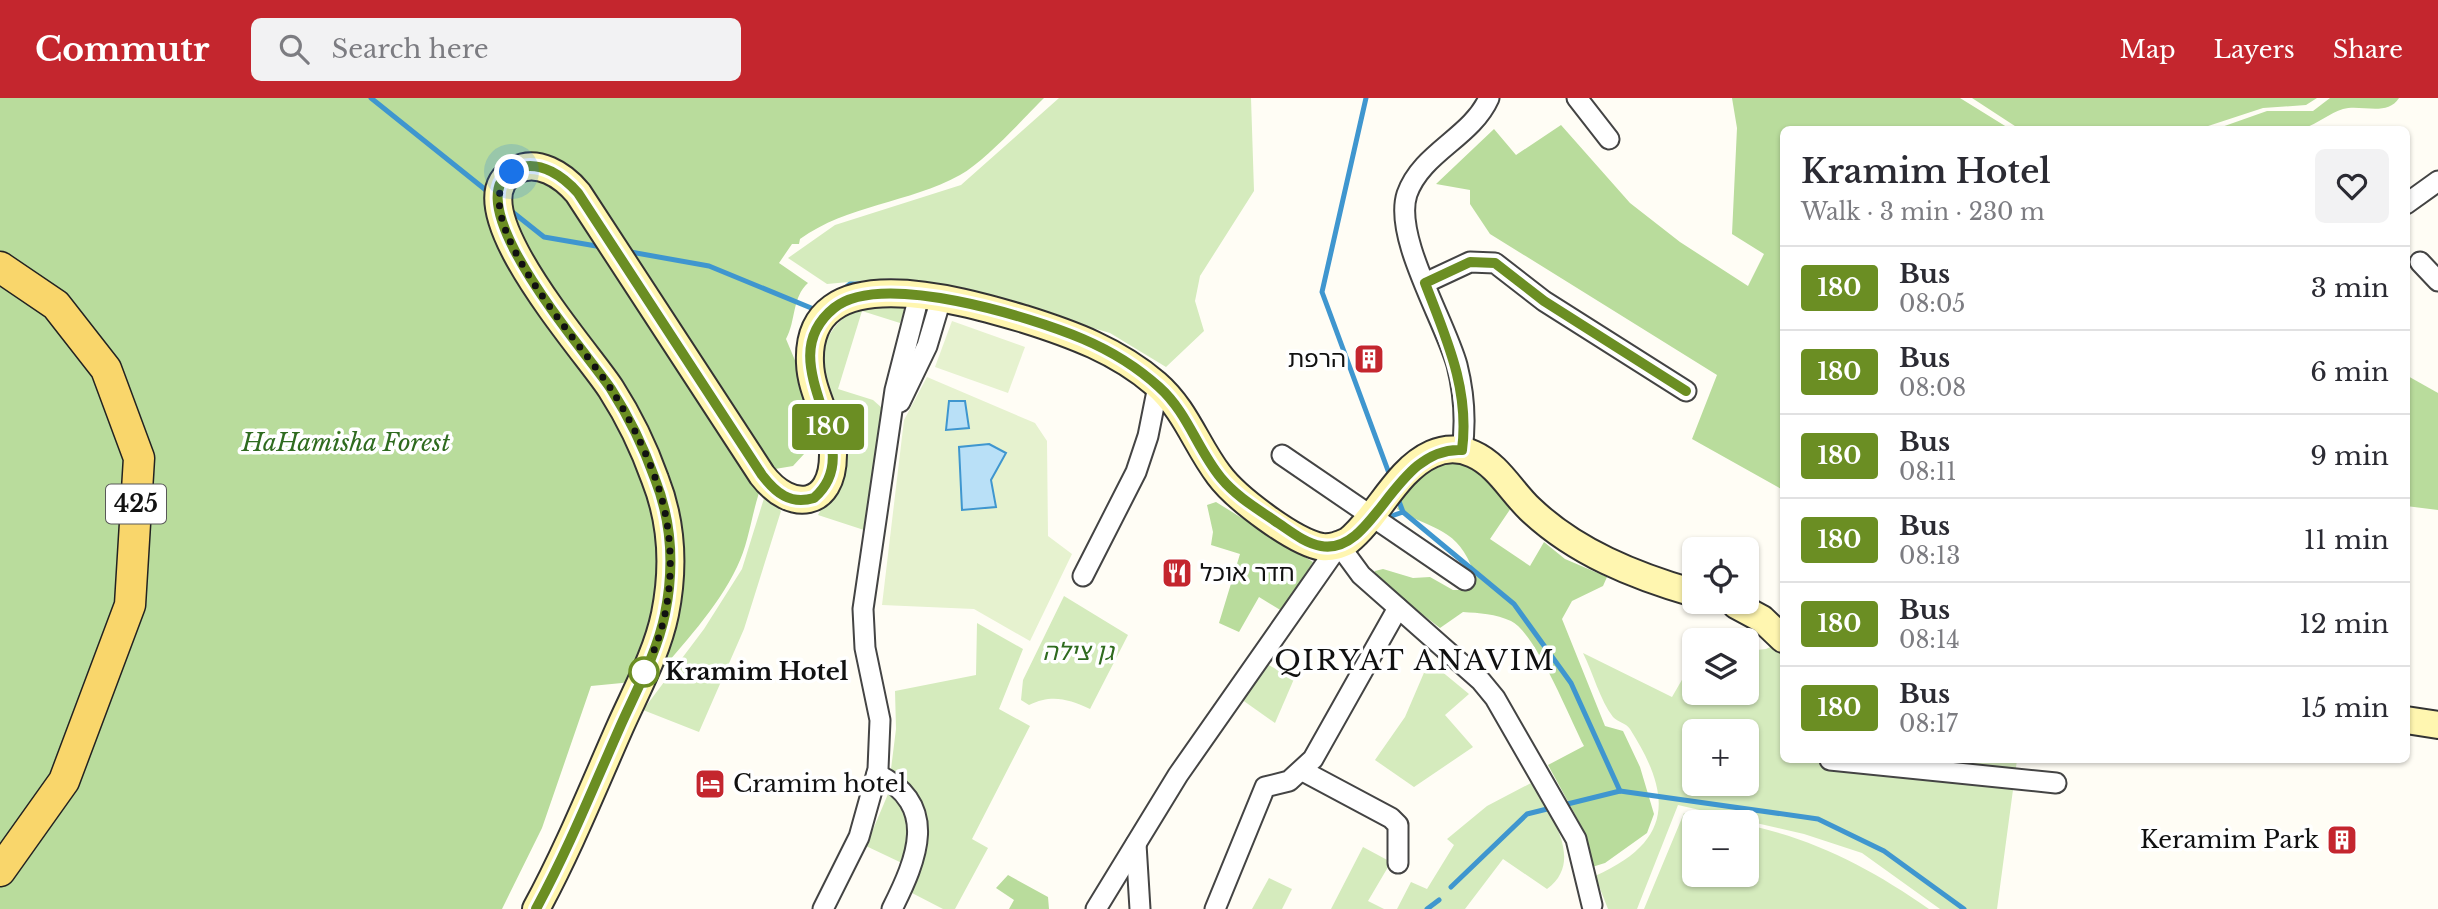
<!DOCTYPE html>
<meta charset="utf-8">
<style>
body{margin:0;font-family:"Libre Baskerville","Noto Sans Hebrew",serif;background:#f2f2f3;color:#2b2b33;height:100vh;display:flex;flex-direction:column;font-size:26px;white-space:nowrap}
*{box-sizing:border-box;margin:0}
p{font-size:23px;color:#7c7c81}
.icon{flex:none;width:38px;height:38px;fill:none;stroke:currentColor;stroke-width:2;stroke-linecap:round;stroke-linejoin:round}
.map{position:relative;flex:1;overflow:hidden}
.drawer{position:absolute;left:1780px;top:28px;width:630px;height:637px;display:flex;flex-direction:column;background:#fff;border-radius:10px;box-shadow:0 2px 5px #0004}
.drawer>*{flex:none}
.badge{padding:0 14px;border-radius:5px;font-size:24px;line-height:46px}
.controls{position:absolute;left:1682px;top:439px;display:grid;gap:14px}
.controls a{display:grid;place-items:center;width:77px;height:77px;border-radius:10px;background:#fff;box-shadow:0 2px 5px #0004;font-size:35px}
.you{position:absolute;width:35px;height:35px;margin:-18px;border:5px solid #fff;border-radius:50%;background:#1a73e8;box-shadow:0 0 0 10px #1a73e833}
.map>.badge{position:absolute;translate:-50% -50%;box-shadow:0 0 0 4px #fff}
.round{display:grid;place-items:center;flex:none;width:74px;height:74px;border-radius:10px;background:#f2f2f3}
.head{display:flex;align-items:center;justify-content:space-between;height:119px;padding:0 21px}
h1{font-size:33px;font-weight:600;line-height:52px}
ul{padding:0;list-style:none}
li{display:flex;align-items:center;gap:21px;height:84px;padding:0 21px;border-top:2px solid #e1e1e2}
li div{flex:1}
li b{display:block;font-size:26px}
li em{font-style:normal}
li .badge{min-width:77px;font-weight:700;text-align:center}
header{display:flex;align-items:center;gap:42px;box-sizing:border-box;height:98px;padding:0 35px;background:#c4262e;color:#fff}
header strong{font-size:33px}
nav{display:flex;gap:38px;margin-inline-start:auto;font-size:24px}
.search{width:490px;height:63px;background:#f2f2f3;display:flex;align-items:center;gap:18px;box-sizing:border-box;padding:0 24px;border-radius:10px;color:#7c7c81;font-size:26px}
.map>svg:first-child{display:block}
.green{fill:#d5ebbd;fill-rule:evenodd}
.forest{fill:#b9dc9c}
.pitch{fill:#e6f2cf}
.water{fill:#b9e0f7;stroke:#3f96cf;stroke-width:2}
.lines{fill:none;stroke-linecap:round;stroke-linejoin:round}
.stream{stroke:#3f96cf;stroke-width:5}
.street-casing{stroke:#444;stroke-width:23}
.secondary-casing{stroke:#333;stroke-width:30}
.primary-casing{stroke:#222;stroke-width:33}
.street{stroke:#fff;stroke-width:19}
.secondary{stroke:#fff6b0;stroke-width:26}
.primary{stroke:#f9d66b;stroke-width:30}
.line-casing{stroke:#fff;stroke-width:16}
.line{stroke:#6b8e23;stroke-width:10}
.walk{stroke:#111;stroke-width:7;stroke-dasharray:0 12.6}
.stop-dot{fill:#fff;stroke:#6b8e23;stroke-width:3.5}
.labels{text-anchor:middle;stroke-width:7;stroke-linejoin:round;paint-order:stroke}
.shield{fill:#fff;stroke:#585858;stroke-width:2}
.shield-label{font-size:23px;font-weight:bold;fill:#111}
.poi-label{font-size:24px;fill:#111;stroke:#fff;text-anchor:end}
.park-label{font-size:24px;font-style:italic;fill:#2f6b1f;stroke:#fff}
.stop-label{font-size:24px;font-weight:bold;fill:#111;stroke:#fff;text-anchor:start}
.quarter-label{font-size:28px;letter-spacing:2px;fill:#111;stroke:#fff}
</style>
<header>
<strong>Commutr</strong>
<div class="search"><svg class="icon" aria-label="search" viewBox="0 0 24 24"><circle cx="10" cy="10" r="6"/><path d="M15 15l6 6"/></svg>Search here</div>
<nav><a>Map</a><a>Layers</a><a>Share</a></nav>
</header>
<div class="map">
<svg width="2438" height="811" viewBox="0 0 2438 811">
<rect width="100%" height="100%" fill="#fffdf5"/>
<!-- green -->
<g class="green">
<path d="M 1059,0 L 1251,0 L 1254,93 L 1200,178 L 1195,203 L 1204,233 L 1166,269 L 1110,235 L 939,185 L 892,180 L 827,186 L 788,160 L 835,127 L 961,87 Z"/>
<path d="M 906,207 L 900,225 L 862,213 L 838,291 L 873,302 L 882,310 L 864,432 L 818,417 L 823,408 L 824,246 C 847,205 862,211 906,207 Z"/>
<path d="M 765,397 L 781,413 L 744,531 L 699,634 L 643,612 L 704,531 L 742,471 Z"/>
<path d="M 1064,498 L 1128,537 L 1090,611 C 1068,601 1052,596 1029,607 L 1021,602 L 1023,582 Z"/>
<path d="M 977,525 L 1023,551 L 999,611 L 1030,628 L 972,741 L 988,750 L 955,811 L 943,811 L 912,795 C 931,739 938,714 891,671 L 896,631 L 895,593 L 976,577 Z"/>
<path d="M 1783,543 L 1783,662 L 2017,662 L 1997,811 L 1940,811 L 1862,755 L 1804,736 L 1678,707 L 1637,811 L 1608,811 L 1595,778 C 1674,743 1672,697 1630,631 C 1626,625 1618,624 1613,619 C 1600,602 1593,575 1583,555 L 1672,599 L 1694,561 L 1694,595 L 1746,595 L 1747,553 L 1766,551 ZM 1694,634 L 1746,634 L 1746,686 L 1694,686 Z"/>
<path d="M 1429,563 L 1469,596 L 1445,617 L 1473,649 L 1414,689 L 1375,662 L 1405,619 Z"/>
<path d="M 1265,565 L 1294,581 L 1275,625 L 1241,601 Z"/>
<path d="M 1531,685 C 1549,715 1586,762 1547,791 L 1503,761 L 1465,811 L 1397,811 L 1411,784 L 1427,791 L 1454,747 L 1447,741 L 1487,708 Z"/>
<path d="M 888,696 L 907,710 L 910,740 L 904,766 L 866,748 Z"/>
<path d="M 1684,715 L 1732,724 L 1694,724 L 1694,777 L 1746,777 L 1747,727 C 1815,741 1872,771 1929,811 L 1644,811 Z"/>
<path d="M 1363,749 L 1391,764 L 1368,803 L 1384,811 L 1331,811 Z"/>
<path d="M 1269,780 L 1292,791 L 1282,811 L 1252,811 Z"/>
</g>
<!-- forest -->
<g class="forest">
<path d="M 0,0 L 1044,0 C 1022,22 986,62 960,77 C 909,105 847,107 800,141 L 799,146 L 792,146 L 779,165 L 808,185 C 792,199 796,223 786,241 L 815,310 L 816,343 L 793,368 L 769,372 C 752,401 752,439 737,469 C 717,511 682,547 653,582 L 591,588 L 542,730 L 502,811 L 0,811 Z"/>
<path d="M 1732,0 L 1960,0 L 2010,31 L 1783,32 L 1783,392 L 1692,341 L 1717,277 L 1490,136 L 1470,106 L 1470,92 L 1436,86 L 1494,31 L 1516,57 L 1561,27 L 1630,105 L 1680,144 L 1748,188 L 1764,156 L 1732,136 L 1737,30 Z"/>
<path d="M 1972,0 L 2317,0 L 2306,7 L 2263,10 L 2199,31 L 2021,32 Z"/>
<path d="M 2330,0 L 2399,0 C 2387,19 2361,6 2343,11 C 2330,15 2317,26 2304,30 C 2281,37 2241,32 2216,31 L 2267,13 L 2313,13 Z"/>
<path d="M 2406,277 L 2438,295 L 2438,412 L 2406,408 Z"/>
<path d="M 1453,361 C 1479,366 1494,390 1511,410 L 1490,441 L 1530,468 L 1544,444 L 1565,461 L 1607,479 L 1603,488 L 1572,503 L 1562,521 L 1605,628 L 1623,633 L 1640,669 L 1654,716 L 1647,735 L 1605,765 L 1592,769 L 1583,731 L 1548,667 L 1584,648 C 1570,621 1536,535 1511,523 C 1496,516 1479,515 1463,514 L 1440,530 L 1373,478 L 1375,473 L 1383,471 L 1413,480 L 1430,479 L 1453,492 L 1465,492 L 1474,475 C 1458,429 1433,433 1397,411 C 1410,384 1424,370 1453,361 Z"/>
<path d="M 1216,404 L 1313,464 L 1282,513 L 1259,499 L 1239,534 L 1219,525 L 1240,456 L 1211,447 L 1213,434 L 1207,407 Z"/>
<path d="M 1008,777 L 1048,799 L 1049,811 L 1009,811 L 1014,802 L 996,790 Z"/>
</g>
<!-- pitch -->
<g class="pitch">
<path d="M 952,223 L 1025,249 L 1008,295 L 935,269 Z"/>
<path d="M 927,279 L 1035,325 L 1047,343 L 1048,438 L 1072,456 L 1030,543 L 974,511 L 882,507 L 904,322 Z"/>
</g>
<!-- water -->
<g class="water">
<path d="M 949,303 L 965,303 L 969,330 L 946,332 Z"/>
<path d="M 989,346 L 1006,355 L 991,382 L 996,409 L 962,412 L 959,349 Z"/>
</g>
<g class="lines">
<!-- stream -->
<g class="stream">
<path d="M 371,0 L 492,97"/>
<path d="M 1366,0 L 1322,194 L 1390,378"/>
<path d="M 510,112 L 544,139 L 602,149"/>
<path d="M 625,153 L 709,168 L 816,212 L 818,211"/>
<path d="M 840,194 L 850,186 L 862,186"/>
<path d="M 1397,398 L 1403,414"/>
<path d="M 1383,421 L 1403,414 L 1514,506 L 1571,585 L 1620,693"/>
<path d="M 1451,789 L 1527,716 L 1620,693 L 1818,721 L 1884,753 L 1964,811"/>
<path d="M 1427,811 L 1439,802"/>
</g>
<!-- street casing -->
<g class="street-casing">
<g id="street">
<path d="M 1577,0 L 1609,41"/>
<path d="M 2406,106 L 2438,83"/>
<path d="M 2420,164 L 2438,183"/>
<path d="M 1425,185 L 1470,164 L 1495,165 L 1544,203 L 1686,293"/>
<path d="M 900,304 L 927,248 L 941,201"/>
<path d="M 1462,352 C 1466,324 1464,295 1457,267 C 1445,223 1393,139 1407,96 C 1422,54 1471,40 1489,0"/>
<path d="M 1282,357 L 1465,482"/>
<path d="M 1083,478 L 1136,374 L 1148,338 L 1158,288"/>
<path d="M 1830,662 L 2056,685"/>
<path d="M 1303,673 L 1391,720 L 1398,727 L 1398,765"/>
<path d="M 877,676 C 940,707 917,761 892,811"/>
<path d="M 1136,746 L 1140,811"/>
<path d="M 823,811 L 859,739 L 878,671 L 880,622 L 865,550 L 863,511 L 895,292 L 919,198"/>
<path d="M 1096,811 L 1178,677 L 1339,447 L 1361,477 L 1481,583 L 1495,600 L 1576,741 L 1592,807"/>
<path d="M 1215,811 L 1265,689 L 1289,683 L 1313,661 L 1398,510"/>
</g>
</g>
<!-- secondary casing -->
<g class="secondary-casing">
<g id="secondary">
<path d="M 1736,507 L 1762,521 L 1783,541"/>
<path d="M 2406,622 L 2438,627"/>
<path d="M 536,811 C 568,752 593,690 620,629 C 636,593 657,555 665,516 C 674,471 672,424 655,381 C 644,350 629,319 611,291 C 589,256 453,106 514,73 C 537,60 563,77 578,95 L 762,377 C 791,415 833,410 833,357 C 833,325 811,297 810,265 C 805,155 966,204 1024,221 C 1072,236 1118,253 1156,286 C 1186,312 1196,347 1219,377 C 1236,400 1294,444 1322,449 C 1332,450 1339,447 1348,443 C 1378,419 1396,372 1432,356 C 1445,350 1460,350 1473,356 C 1498,367 1511,393 1530,411 C 1575,454 1635,478 1694,495"/>
</g>
</g>
<!-- primary casing -->
<g class="primary-casing">
<path id="primary" d="M 0,169 L 56,207 L 106,271 L 139,360 L 130,507 L 64,683 L 0,773"/>
</g>
<!-- street -->
<use href="#street" class="street"/>
<!-- secondary -->
<use href="#secondary" class="secondary"/>
<!-- primary -->
<use href="#primary" class="primary"/>
</g>
<g class="lines">
<!-- line casing -->
<g class="line-casing">
<path id="line" d="M 536,811 C 568,752 593,690 620,629 C 636,593 657,555 665,516 C 674,471 672,424 655,381 C 644,350 629,319 611,291 C 590,258 445,96 518,70 C 541,62 564,79 578,95 L 762,377 C 776,395 790,407 814,400 C 874,348 765,266 834,210 C 881,172 1031,219 1083,241 C 1111,253 1137,269 1159,289 C 1188,315 1197,351 1221,380 C 1236,398 1256,410 1275,423 C 1289,432 1304,445 1321,448 C 1375,458 1394,348 1462,352 C 1470,291 1446,240 1425,185 L 1470,164 L 1495,165 L 1544,203 L 1686,293"/>
</g>
<!-- line -->
<use href="#line" class="line"/>
<!-- walk -->
<path class="walk" d="M 512,74 C 459,115 586,251 611,291 C 629,319 645,351 656,382 C 678,444 675,516 644,574"/>
</g>
<!-- icons -->
<defs>
<g id="building-square" transform="scale(1.575)"><rect x="-9" y="-9" width="18" height="18" rx="4" fill="#c4262e" stroke="#fff"/><path d="M-4-6H4V6H1V3H-1V6H-4ZM-2.5-4.3h1.7v1.8h-1.7ZM.8-4.3h1.7v1.8H.8ZM-2.5-1h1.7V.8h-1.7ZM.8-1h1.7V.8H.8Z" fill="#fff"/></g>
<g id="restaurant-square" transform="scale(1.575)"><rect x="-9" y="-9" width="18" height="18" rx="4" fill="#c4262e" stroke="#fff"/><path d="M-5-6h1v4h1v-4h1v4h1v-4h1v5L-1.5 .5V6h-2V.5L-5-1ZM5-6V6H3V1.5H1.5Q1.5-4 5-6Z" fill="#fff"/></g>
<g id="hotel-square" transform="scale(1.575)"><rect x="-9" y="-9" width="18" height="18" rx="4" fill="#c4262e" stroke="#fff"/><path d="M-6-4.5h1.5V1H6V5H4.5V3h-9V5H-6ZM-4 0a1.8 1.8 0 1 1 3.6 0ZM.5 0V-2.5h3Q6-2.5 6 0Z" fill="#fff"/></g>
</defs>
<g fill-rule="evenodd">
<use href="#building-square" x="1369" y="261"/>
<use href="#restaurant-square" x="1177" y="475"/>
<use href="#hotel-square" x="710" y="686"/>
<use href="#building-square" x="2342" y="742"/>
</g>
<!-- markers -->
<circle class="stop-dot" cx="644" cy="574" r="14"/>
<g class="labels">
<!-- shield labels -->
<rect class="shield" x="106" y="386.5" width="60" height="39" rx="5"/>
<g class="shield-label">
<text x="136" y="414">425</text>
</g>
<!-- poi labels -->
<g class="poi-label">
<text x="1346" y="269">הרפת</text>
<text x="1200" y="483" text-anchor="start">חדר אוכל</text>
<text x="733" y="694" text-anchor="start">Cramim hotel</text>
<text x="2319" y="750">Keramim Park</text>
</g>
<!-- park labels -->
<g class="park-label">
<text x="346" y="353">HaHamisha Forest</text>
<text x="1078" y="562">גן צילה</text>
</g>
<!-- stop labels -->
<g class="stop-label">
<text x="665" y="582">Kramim Hotel</text>
</g>
<!-- quarter labels -->
<g class="quarter-label">
<text x="1415" y="572">QIRYAT ANAVIM</text>
</g>
</g>
</svg>
<div class="controls">
<a><svg class="icon" aria-label="locate" viewBox="0 0 24 24"><circle cx="12" cy="12" r="6"/><path d="M12 2v4M12 18v4M2 12h4M18 12h4"/></svg></a>
<a><svg class="icon" aria-label="layers" viewBox="0 0 24 24"><path d="M12 4l9 5-9 5-9-5zM3 14l9 5 9-5"/></svg></a>
<a>+</a>
<a>−</a>
</div>
<div class="you" style="left:512px;top:74px"></div>
<b class="badge" style="left:828px;top:329px;background:#6b8e23;color:#fff">180</b>
<section class="drawer">
<div class="head"><div><h1>Kramim Hotel</h1><p>Walk · 3 min · 230 m</p></div><a class="round"><svg class="icon" aria-label="heart" viewBox="0 0 24 24"><path d="M12 20l-8-8c-3-5 5-10 8-4 3-6 11-1 8 4z"/></svg></a></div>
<ul>
<li><span class="badge" style="background:#6b8e23;color:#fff">180</span><div><b>Bus</b><p>08:05</p></div><em>3 min</em></li>
<li><span class="badge" style="background:#6b8e23;color:#fff">180</span><div><b>Bus</b><p>08:08</p></div><em>6 min</em></li>
<li><span class="badge" style="background:#6b8e23;color:#fff">180</span><div><b>Bus</b><p>08:11</p></div><em>9 min</em></li>
<li><span class="badge" style="background:#6b8e23;color:#fff">180</span><div><b>Bus</b><p>08:13</p></div><em>11 min</em></li>
<li><span class="badge" style="background:#6b8e23;color:#fff">180</span><div><b>Bus</b><p>08:14</p></div><em>12 min</em></li>
<li><span class="badge" style="background:#6b8e23;color:#fff">180</span><div><b>Bus</b><p>08:17</p></div><em>15 min</em></li>
</ul>
</section>
</div>
